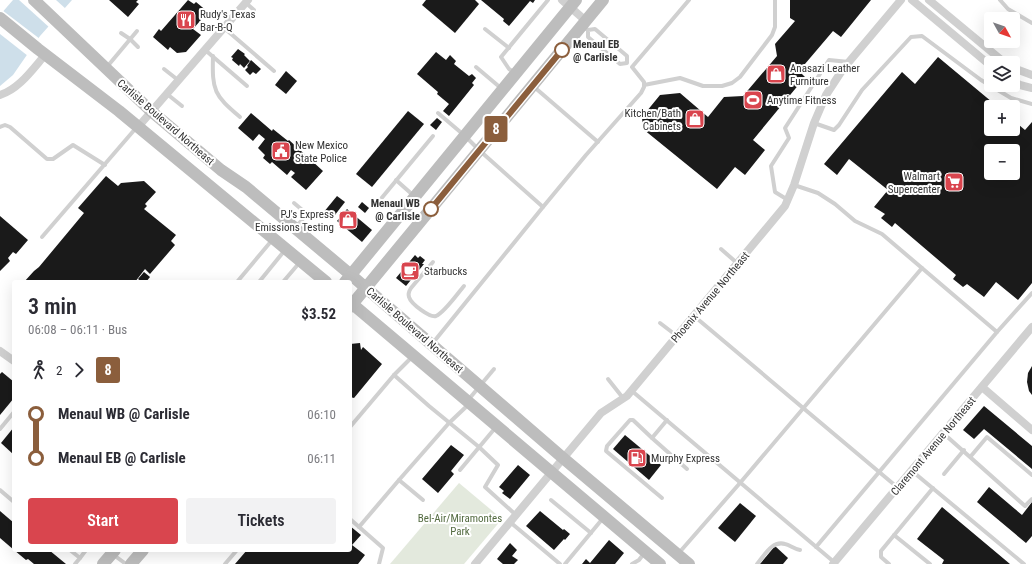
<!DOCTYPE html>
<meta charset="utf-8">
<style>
body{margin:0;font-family:"Roboto Condensed",sans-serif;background:#f2f2f3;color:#2b2b33;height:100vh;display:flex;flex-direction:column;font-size:15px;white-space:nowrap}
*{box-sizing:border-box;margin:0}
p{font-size:13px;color:#7c7c81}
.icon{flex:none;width:22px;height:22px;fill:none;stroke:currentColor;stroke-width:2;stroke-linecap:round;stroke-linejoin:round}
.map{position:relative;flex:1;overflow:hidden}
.drawer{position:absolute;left:12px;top:280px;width:340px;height:272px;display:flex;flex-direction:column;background:#fff;border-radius:4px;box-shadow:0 4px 16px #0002}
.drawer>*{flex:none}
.badge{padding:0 8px;border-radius:3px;font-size:14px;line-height:26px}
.needle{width:26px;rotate:130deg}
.tools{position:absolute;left:984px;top:12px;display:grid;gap:8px}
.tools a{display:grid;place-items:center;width:36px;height:36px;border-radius:4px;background:#fff;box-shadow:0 4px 16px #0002;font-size:20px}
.map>.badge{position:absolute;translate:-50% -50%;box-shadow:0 0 0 2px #fff}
.legs{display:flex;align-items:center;gap:6px;height:44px;padding:0 16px;font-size:13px}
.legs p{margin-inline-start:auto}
.overview{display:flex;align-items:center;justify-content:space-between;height:68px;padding:0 16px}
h1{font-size:22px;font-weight:600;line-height:30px}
.primary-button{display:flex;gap:8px;margin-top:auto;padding:8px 16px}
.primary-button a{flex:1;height:46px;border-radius:4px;background:#d9454e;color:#fff;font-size:16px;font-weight:600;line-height:46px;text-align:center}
.primary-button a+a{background:#f2f2f3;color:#2b2b33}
ul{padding:0 16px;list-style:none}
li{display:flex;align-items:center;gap:14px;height:44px;font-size:15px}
li i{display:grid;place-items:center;width:6px;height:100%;margin:0 5px;background:currentColor}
li i::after{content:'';width:10px;height:10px;margin:-5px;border:3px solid;border-radius:50%;background:#fff}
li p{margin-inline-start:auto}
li:first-child i{background:linear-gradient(#0000 50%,currentColor 0)}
li:last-child i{background:linear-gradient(currentColor 50%,#0000 0)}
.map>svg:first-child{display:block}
.green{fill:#e3e9dd}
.water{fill:#cedfea}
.pier{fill:#fff}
.building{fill:#1a1a1a;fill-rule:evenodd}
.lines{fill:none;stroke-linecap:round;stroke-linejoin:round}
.lane{stroke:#d0d0d0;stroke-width:4}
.street{stroke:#d0d0d0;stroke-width:8}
.secondary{stroke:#bdbdbd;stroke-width:12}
.line-1-casing{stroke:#fff;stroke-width:9}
.line-1{stroke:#8b5e3c;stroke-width:6}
.stop-1-dot{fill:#fff;stroke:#8b5e3c;stroke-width:2}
.labels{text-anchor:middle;stroke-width:4;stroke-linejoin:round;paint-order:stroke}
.poi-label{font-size:11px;fill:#333;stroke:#fff;text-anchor:start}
.stop-label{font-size:11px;font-weight:bold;fill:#333;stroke:#fff;text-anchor:start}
.street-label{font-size:11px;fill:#333;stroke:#fff}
.park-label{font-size:11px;fill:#556c42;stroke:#fff}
</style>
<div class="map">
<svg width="1032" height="564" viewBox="0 0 1032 564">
<rect width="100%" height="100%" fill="#fff"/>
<!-- green -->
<path class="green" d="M 459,483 L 502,519 L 464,564 L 390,564 Z"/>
<!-- water -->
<path class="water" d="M 13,0 L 72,0 L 40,36 L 13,75 L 0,86 L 0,15 Z"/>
<!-- pier -->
<g class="pier">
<path d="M 19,0 L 56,0 L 66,9 L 50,28 Z"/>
<path d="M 2,10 L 40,39 L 28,56 L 0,34 L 0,12 Z"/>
</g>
<!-- building -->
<g class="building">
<path d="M 109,0 L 138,0 L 136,2 L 139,4 L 128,17 Z"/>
<path d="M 188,0 L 194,4 L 196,2 L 208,12 L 193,29 L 201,35 L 186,52 L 177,53 L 170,47 L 168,50 L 153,37 L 159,29 L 161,31 Z"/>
<path d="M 426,0 L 475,0 L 479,4 L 455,33 L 422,5 Z"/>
<path d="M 481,0 L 535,0 L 533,3 L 530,1 L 509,26 L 503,21 L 504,19 Z"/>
<path d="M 790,0 L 871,0 L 841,37 L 833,31 L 799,71 L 805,77 L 753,140 L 765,150 L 745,175 L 735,167 L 717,189 L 643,129 L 642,117 L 660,95 L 680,93 L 708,117 L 724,97 L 743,96 L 777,56 L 775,44 L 795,21 L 790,18 Z"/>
<path d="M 238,49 L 245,54 L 244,55 L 250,61 L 244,68 L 240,64 L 239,66 L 232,60 L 233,58 L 231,57 Z"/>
<path d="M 436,52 L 446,60 L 450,55 L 456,61 L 454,64 L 469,76 L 472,74 L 476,78 L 472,83 L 474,85 L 449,116 L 443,111 L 449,104 L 437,94 L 438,92 L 417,74 Z"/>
<path d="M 938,57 L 998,107 L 991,107 L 991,129 L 1013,129 L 1013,120 L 1025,130 L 1032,122 L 1032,283 L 1018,300 L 996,282 L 984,297 L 967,284 L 963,287 L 953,279 L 956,275 L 895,223 L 892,227 L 881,218 L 885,214 L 874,207 L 888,190 L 849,159 L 837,175 L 824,164 L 902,72 L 915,84 ZM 991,151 L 1013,151 L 1013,173 L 991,173 Z"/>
<path d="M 251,60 L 261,69 L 256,74 L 253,72 L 250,75 L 245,70 L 248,67 L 247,66 Z"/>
<path d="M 286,71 L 297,81 L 286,94 L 275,85 Z"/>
<path d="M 408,111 L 424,124 L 372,187 L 356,174 Z"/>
<path d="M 251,113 L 272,131 L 273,129 L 288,141 L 289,140 L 323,171 L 306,190 L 291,177 L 295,173 L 291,170 L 287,175 L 272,162 L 270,164 L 263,158 L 265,155 L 258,148 L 265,139 L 259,134 L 253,141 L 238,128 Z"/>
<path d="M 437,118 L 442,122 L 436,130 L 430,125 Z"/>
<path d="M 106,176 L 118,186 L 121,183 L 144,181 L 156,192 L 145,204 L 147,206 L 144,209 L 176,235 L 171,241 L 175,245 L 150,274 L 145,269 L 135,282 L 24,282 L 34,271 L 39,267 L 84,213 L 78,208 Z"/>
<path d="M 337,196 L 345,202 L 331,220 L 323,213 Z"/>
<path d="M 362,202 L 369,208 L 365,213 L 358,207 Z"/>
<path d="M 347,209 L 372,230 L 362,242 L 337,221 Z"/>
<path d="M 0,216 L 28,240 L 16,254 L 13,252 L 8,258 L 10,261 L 0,271 Z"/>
<path d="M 415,255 L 418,258 L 420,256 L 425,260 L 422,264 L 424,264 L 406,286 L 396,278 Z"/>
<path d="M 144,272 L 150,277 L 146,282 L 142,282 L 138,279 Z"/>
<path d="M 360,343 L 361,350 L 363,347 L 382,364 L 354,398 L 350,397 L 350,344 Z"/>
<path d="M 1032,366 L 1032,395 L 1029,391 L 1027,382 L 1028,373 Z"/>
<path d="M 2,372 L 14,382 L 14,398 L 0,415 L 0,374 Z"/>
<path d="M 984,406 L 1032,446 L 1032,469 L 984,429 L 974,439 L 963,430 Z"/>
<path d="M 14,427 L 14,455 L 1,443 Z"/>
<path d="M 625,435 L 661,465 L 649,480 L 613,449 Z"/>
<path d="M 451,445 L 464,455 L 451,471 L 454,474 L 438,493 L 422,479 Z"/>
<path d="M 518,465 L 530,475 L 510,499 L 502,493 L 504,491 L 499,487 Z"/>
<path d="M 989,487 L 1022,515 L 1032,502 L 1032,536 L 1026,543 L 977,502 Z"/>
<path d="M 740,503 L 756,516 L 735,542 L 718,528 Z"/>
<path d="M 942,507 L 1010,564 L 942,564 L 944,560 L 917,539 Z"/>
<path d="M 0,511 L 14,523 L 14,550 L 0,538 Z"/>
<path d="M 540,511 L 563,530 L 564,529 L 570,534 L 565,540 L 564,539 L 554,550 L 526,526 Z"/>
<path d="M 350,526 L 361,535 L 352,545 L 365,555 L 358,564 L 235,564 L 247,550 L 350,550 Z"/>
<path d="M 609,540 L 624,553 L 615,564 L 582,564 L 586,559 L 590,563 Z"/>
<path d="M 510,543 L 517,550 L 512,556 L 518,560 L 514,564 L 503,564 L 497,559 Z"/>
<path d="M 775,546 L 788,558 L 783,564 L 760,564 Z"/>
<path d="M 14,550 L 49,550 L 66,564 L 34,564 L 28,559 L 26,560 Z"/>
</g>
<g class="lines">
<!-- lane -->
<g class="lane">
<path d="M 1000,0 L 1008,9 L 1032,23"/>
<path d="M 246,3 L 254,10"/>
<path d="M 582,26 L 588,30 L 595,29 L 627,56 L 627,63 L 620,64 L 588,37 L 588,30"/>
<path d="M 223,27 L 274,71"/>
<path d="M 485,29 L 509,48"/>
<path d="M 121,33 L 130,39 L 138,47"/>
<path d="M 204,49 L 247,86"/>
<path d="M 213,56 C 212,91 214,95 240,117"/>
<path d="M 476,67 L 502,89"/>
<path d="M 106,68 L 137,31"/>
<path d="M 164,69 L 178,80"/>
<path d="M 515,73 L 509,69 L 501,57 L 548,0"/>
<path d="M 644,85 L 680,78 L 703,86 L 722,86 L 732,83 L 740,77 L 772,35 L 775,27 L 775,0"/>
<path d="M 533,86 L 598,142"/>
<path d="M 167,94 L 182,106"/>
<path d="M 438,113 L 465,136 L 479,150 L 543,207"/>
<path d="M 814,123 L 834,130 L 839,125 L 862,90 L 911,37 L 922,36 L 981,80 L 1011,98 L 1032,104"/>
<path d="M 0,127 L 5,125 L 10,127 L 47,159 L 53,159 L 73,145 L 105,165"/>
<path d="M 396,180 L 414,196"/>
<path d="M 794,185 L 818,193 L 835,204 L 855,221 L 882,234 L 997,332 L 1032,293"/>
<path d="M 380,200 L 433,136"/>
<path d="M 788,200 L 775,192 L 771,166 L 789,138 L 785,128 L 829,60 L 849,62"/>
<path d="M 294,203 L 307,214 L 296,227"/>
<path d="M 42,237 L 136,128"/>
<path d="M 721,249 L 737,263"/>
<path d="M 433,262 L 411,288 C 409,291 408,294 409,297 C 411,304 430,318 436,316 C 444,313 458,293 464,286"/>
<path d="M 237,282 L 273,239"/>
<path d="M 259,282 L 285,250"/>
<path d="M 283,282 L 300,262"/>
<path d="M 694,316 L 897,487"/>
<path d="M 660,323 L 677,336"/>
<path d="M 432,344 L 543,207 L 586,155 L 641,93 L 644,87 L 644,82 L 632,67 L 689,0"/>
<path d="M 413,356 L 394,375 L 429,406 L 479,447 L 498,465 L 485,487 L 516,515"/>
<path d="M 608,379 L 623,398"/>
<path d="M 632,391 L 834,562"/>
<path d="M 469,399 L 494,369"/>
<path d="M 350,427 L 394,375"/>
<path d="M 0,429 L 14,412"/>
<path d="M 943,433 L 1025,506 L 1032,499"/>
<path d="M 652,438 L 687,469"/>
<path d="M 971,456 L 987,437 L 1032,475"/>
<path d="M 460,470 L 496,427"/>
<path d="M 912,471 L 1024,564"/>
<path d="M 944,474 L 964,450"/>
<path d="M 0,490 L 14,502"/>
<path d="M 662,498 L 606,451 L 607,446 L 630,420 L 633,420 L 652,438 L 667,420"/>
<path d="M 423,500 L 399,480 L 449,423 L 468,405"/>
<path d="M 551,500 L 591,533"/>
<path d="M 350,519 L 383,548 L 379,564"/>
<path d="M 510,522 L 560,564"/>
<path d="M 359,527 L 399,480"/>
<path d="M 894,535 L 930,564"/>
<path d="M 816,547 L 997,332"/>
<path d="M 70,550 L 80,558 L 86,550"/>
<path d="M 107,550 L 126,564"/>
<path d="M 678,554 L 740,483 L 922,268"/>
<path d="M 75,564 L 80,558"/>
<path d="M 225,564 L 237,550"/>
<path d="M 565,564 L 604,517"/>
<path d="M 632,564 L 639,560 L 645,552"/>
<path d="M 757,564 C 764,556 772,540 785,544 C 790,545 794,549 800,550"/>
<path d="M 889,564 L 881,557 L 881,551 L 933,488"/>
</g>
<!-- street -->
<g class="street">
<path d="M 562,0 L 586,21"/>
<path d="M 912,0 L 991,66"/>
<path d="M 929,0 L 1005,63"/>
<path d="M 1013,68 L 1032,75"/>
<path d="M 1013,81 L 1020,85 L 1032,88"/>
<path d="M 0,95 C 19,89 32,70 45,55"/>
<path d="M 138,127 L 248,0"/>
<path d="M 0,351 L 14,361"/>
<path d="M 982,387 L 1032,430"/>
<path d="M 475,564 L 601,413 L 627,396 L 785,206 L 794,185 L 814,123 L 826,95 L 843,69 L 901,0"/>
<path d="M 833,564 L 1032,327"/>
</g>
<!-- secondary -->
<g class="secondary">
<path d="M 34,0 L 151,111 L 221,170 L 246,187 L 351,275 L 563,458 L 689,564"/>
<path d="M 0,18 L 38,49 L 119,111 L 326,282"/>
<path d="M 345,282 L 576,0"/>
<path d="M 350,302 L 660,564"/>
<path d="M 350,307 L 603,0"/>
<path d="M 103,564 L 115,550"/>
<path d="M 131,564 L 143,550"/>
</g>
</g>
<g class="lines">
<!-- line-1 casing -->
<g class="line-1-casing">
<path id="line-1" d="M 431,209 L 562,50"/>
</g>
<!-- line-1 -->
<use href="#line-1" class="line-1"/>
</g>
<!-- icons -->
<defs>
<g id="restaurant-square" transform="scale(1)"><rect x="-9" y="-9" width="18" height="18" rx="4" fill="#d9454e" stroke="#fff"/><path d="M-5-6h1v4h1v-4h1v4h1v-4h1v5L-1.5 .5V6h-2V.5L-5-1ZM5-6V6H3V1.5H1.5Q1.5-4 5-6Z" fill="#fff"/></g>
<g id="shop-square" transform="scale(1)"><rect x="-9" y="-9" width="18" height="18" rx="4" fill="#d9454e" stroke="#fff"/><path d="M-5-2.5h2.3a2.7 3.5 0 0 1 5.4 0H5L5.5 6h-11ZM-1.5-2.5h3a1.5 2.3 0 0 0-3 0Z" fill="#fff"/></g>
<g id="stadium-square" transform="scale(1)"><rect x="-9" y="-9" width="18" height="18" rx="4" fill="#d9454e" stroke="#fff"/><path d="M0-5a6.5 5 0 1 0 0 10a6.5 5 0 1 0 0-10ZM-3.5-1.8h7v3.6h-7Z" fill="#fff"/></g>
<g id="civic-square" transform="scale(1)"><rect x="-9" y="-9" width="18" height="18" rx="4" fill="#d9454e" stroke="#fff"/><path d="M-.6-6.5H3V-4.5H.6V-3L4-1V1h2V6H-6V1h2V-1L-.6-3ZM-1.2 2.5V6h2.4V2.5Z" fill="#fff"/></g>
<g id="supermarket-square" transform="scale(1)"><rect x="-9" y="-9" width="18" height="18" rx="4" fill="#d9454e" stroke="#fff"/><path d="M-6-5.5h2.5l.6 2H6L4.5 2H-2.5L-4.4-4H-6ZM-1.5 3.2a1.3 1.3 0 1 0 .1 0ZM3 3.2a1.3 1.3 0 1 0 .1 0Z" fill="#fff"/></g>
<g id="cafe-square" transform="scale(1)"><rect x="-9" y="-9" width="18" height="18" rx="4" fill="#d9454e" stroke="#fff"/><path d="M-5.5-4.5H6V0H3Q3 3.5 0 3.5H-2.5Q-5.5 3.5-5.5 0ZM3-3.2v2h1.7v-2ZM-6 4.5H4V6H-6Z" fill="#fff"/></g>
<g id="fuel-square" transform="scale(1)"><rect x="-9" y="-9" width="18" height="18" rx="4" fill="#d9454e" stroke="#fff"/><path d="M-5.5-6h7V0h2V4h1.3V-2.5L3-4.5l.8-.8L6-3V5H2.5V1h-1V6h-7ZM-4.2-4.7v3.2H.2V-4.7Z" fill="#fff"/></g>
</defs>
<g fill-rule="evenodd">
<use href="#restaurant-square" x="186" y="20"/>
<use href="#shop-square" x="776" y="74"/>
<use href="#stadium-square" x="753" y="100"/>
<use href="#shop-square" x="695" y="119"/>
<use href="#civic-square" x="281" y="151"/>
<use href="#supermarket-square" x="954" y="182"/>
<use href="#shop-square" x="348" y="220"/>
<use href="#cafe-square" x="410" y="271"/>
<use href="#fuel-square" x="637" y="458"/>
</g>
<!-- markers -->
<g class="stop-1-dot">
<circle cx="562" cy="50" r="7"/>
<circle cx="431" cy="209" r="7"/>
</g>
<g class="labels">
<!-- poi labels -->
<g class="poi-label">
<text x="200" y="18">Rudy's Texas<tspan x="200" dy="13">Bar-B-Q</tspan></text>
<text x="790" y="72">Anasazi Leather<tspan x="790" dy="13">Furniture</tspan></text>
<text x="767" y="104">Anytime Fitness</text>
<text x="681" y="117" text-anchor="end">Kitchen/Bath<tspan x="681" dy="13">Cabinets</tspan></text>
<text x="295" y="149">New Mexico<tspan x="295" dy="13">State Police</tspan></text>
<text x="940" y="180" text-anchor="end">Walmart<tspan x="940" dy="13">Supercenter</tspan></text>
<text x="334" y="218" text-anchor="end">PJ's Express<tspan x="334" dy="13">Emissions Testing</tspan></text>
<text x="424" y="275">Starbucks</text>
<text x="651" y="462">Murphy Express</text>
</g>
<!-- stop labels -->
<g class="stop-label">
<text x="573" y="48">Menaul EB<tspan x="573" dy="13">@ Carlisle</tspan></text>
<text x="420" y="207" text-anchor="end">Menaul WB<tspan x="420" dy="13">@ Carlisle</tspan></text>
</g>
<!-- street labels -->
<g class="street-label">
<text transform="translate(166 122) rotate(41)" y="4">Carlisle Boulevard Northeast</text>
<text transform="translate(710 297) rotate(-50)" y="4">Phoenix Avenue Northeast</text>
<text transform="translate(415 330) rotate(41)" y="4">Carlisle Boulevard Northeast</text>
<text transform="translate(933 446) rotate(-50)" y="4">Claremont Avenue Northeast</text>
</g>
<!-- park labels -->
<g class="park-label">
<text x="460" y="522">Bel-Air/Miramontes<tspan x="460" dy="13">Park</tspan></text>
</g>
</g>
</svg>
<div class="tools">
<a><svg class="needle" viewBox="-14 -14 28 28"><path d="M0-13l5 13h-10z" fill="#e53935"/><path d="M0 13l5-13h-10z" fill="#7c7c81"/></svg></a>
<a><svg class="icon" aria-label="layers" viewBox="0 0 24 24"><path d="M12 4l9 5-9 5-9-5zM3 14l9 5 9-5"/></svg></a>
<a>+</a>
<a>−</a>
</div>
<b class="badge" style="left:496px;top:129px;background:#8b5e3c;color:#fff">8</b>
<section class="drawer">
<div class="overview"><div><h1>3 min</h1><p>06:08 – 06:11 · Bus</p></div><b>$3.52</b></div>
<div class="legs"><svg class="icon" aria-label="walk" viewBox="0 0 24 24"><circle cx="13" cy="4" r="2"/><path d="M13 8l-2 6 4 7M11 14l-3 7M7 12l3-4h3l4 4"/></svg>2<svg class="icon" aria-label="forward" viewBox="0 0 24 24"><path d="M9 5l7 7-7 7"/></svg><b class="badge" style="background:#8b5e3c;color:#fff">8</b></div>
<ul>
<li><i style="color:#8b5e3c"></i><b>Menaul WB @ Carlisle</b><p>06:10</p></li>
<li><i style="color:#8b5e3c"></i><b>Menaul EB @ Carlisle</b><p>06:11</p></li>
</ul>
<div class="primary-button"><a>Start</a><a>Tickets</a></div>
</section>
</div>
